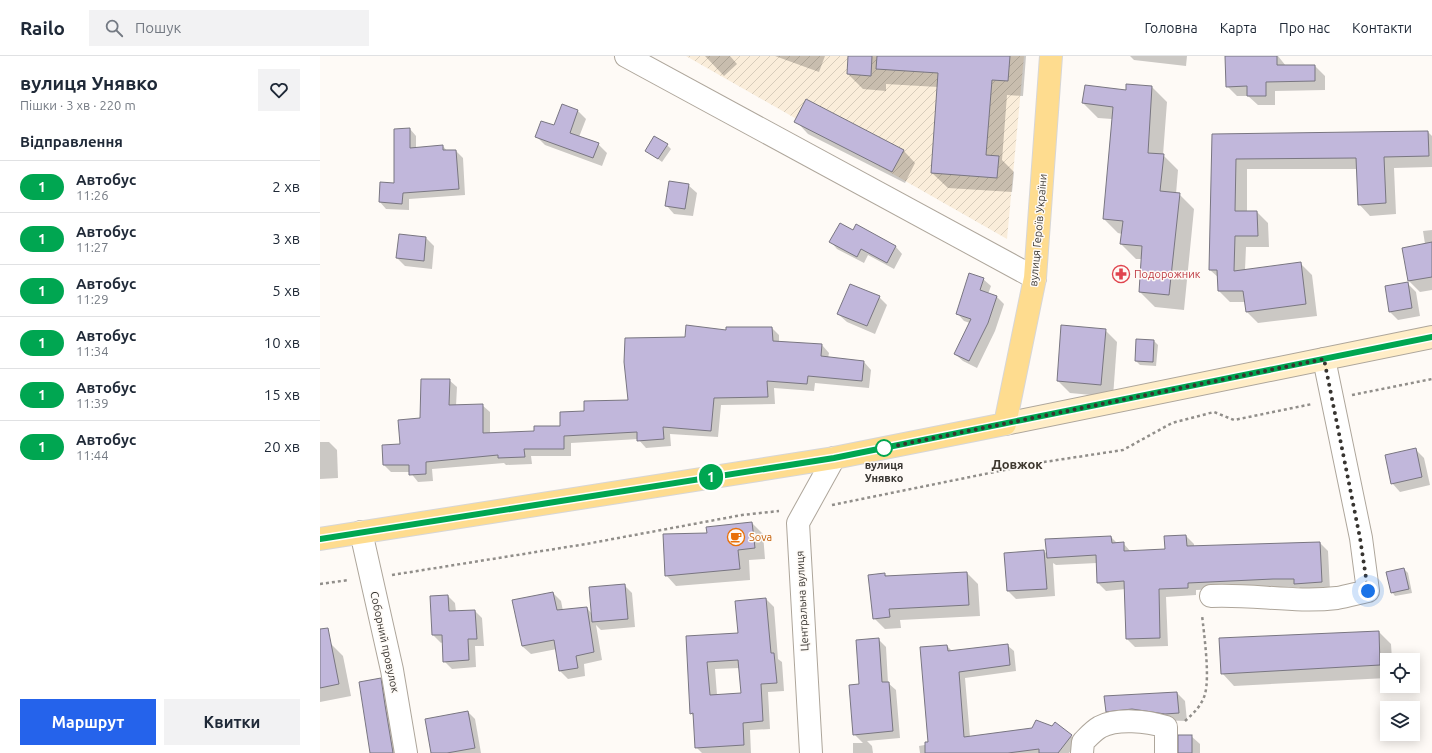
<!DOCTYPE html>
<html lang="uk">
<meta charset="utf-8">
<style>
body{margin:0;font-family:Ubuntu,sans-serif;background:#f2f2f3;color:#1f2937;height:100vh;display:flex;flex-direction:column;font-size:15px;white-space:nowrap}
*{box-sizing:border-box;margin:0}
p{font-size:13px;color:#747a83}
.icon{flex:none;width:22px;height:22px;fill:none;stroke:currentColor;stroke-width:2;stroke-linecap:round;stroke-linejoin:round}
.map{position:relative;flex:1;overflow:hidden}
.side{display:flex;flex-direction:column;background:#fff;width:320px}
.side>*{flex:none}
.badge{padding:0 8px;border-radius:13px;font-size:14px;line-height:26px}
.buttons{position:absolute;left:1060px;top:597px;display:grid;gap:8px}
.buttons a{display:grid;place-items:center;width:40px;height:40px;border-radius:0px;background:#fff;box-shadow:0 2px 10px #0003;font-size:20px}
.you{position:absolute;width:20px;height:20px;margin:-10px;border:3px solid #fff;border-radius:50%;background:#1a73e8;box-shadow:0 0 0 6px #1a73e833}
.map>.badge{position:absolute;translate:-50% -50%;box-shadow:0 0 0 2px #fff}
h2{padding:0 20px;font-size:15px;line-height:36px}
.round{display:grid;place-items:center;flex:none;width:42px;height:42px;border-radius:0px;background:#f2f2f3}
.head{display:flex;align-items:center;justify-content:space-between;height:68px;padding:0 20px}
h1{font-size:19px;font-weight:700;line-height:30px}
.action{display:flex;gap:8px;margin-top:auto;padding:8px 20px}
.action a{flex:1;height:46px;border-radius:0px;background:#2563eb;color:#fff;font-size:16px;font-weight:700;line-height:46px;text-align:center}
.action a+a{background:#f2f2f3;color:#1f2937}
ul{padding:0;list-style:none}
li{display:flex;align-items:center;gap:12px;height:52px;padding:0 20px;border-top:1px solid #e0e1e3}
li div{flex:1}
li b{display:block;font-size:15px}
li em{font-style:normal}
li .badge{min-width:44px;font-weight:700;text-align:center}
header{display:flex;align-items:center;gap:24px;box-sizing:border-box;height:56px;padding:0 20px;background:#fff;border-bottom:1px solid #e0e1e3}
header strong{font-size:19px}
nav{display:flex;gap:22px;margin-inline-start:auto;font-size:14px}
.search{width:280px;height:36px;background:#f2f2f3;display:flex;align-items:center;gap:10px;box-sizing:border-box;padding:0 14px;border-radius:0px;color:#747a83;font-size:15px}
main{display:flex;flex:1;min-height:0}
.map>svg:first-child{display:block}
.industrial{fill:url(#industrial-furrows)}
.shadow{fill:#0003;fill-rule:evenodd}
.building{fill:#c1b7db;stroke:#797681;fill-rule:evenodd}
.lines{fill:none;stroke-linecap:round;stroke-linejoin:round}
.street-casing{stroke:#aea69b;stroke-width:24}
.secondary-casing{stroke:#aea69b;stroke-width:24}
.primary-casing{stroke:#d7d6d6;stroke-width:24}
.path{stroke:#918e8a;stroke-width:2.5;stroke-dasharray:3 3;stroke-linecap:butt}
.street{stroke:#fff;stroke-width:22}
.secondary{stroke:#ffedc7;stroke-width:22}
.primary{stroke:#fedc8f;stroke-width:22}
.line-casing{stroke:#fff;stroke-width:9}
.line{stroke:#00a651;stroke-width:6}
.walk{stroke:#373430;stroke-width:4;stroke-dasharray:0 7.2}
.stop-dot{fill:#fff;stroke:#00a651;stroke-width:2}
.labels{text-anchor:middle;stroke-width:3;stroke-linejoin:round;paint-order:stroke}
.street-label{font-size:11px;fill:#373430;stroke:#fefaf6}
.health-label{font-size:11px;fill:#be3a42;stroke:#fefaf6;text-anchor:start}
.stop-label{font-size:11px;font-weight:bold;fill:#373430;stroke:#fefaf6}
.food-label{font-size:11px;fill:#c56008;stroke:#fefaf6;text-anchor:start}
.quarter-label{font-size:13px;font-weight:bold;fill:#3e372e;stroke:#fefaf6}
</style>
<header>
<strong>Railo</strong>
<div class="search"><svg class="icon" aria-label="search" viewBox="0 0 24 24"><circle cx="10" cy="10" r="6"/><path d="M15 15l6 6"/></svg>Пошук</div>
<nav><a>Головна</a><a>Карта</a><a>Про нас</a><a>Контакти</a></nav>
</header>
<main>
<section class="side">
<div class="head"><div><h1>вулиця Унявко</h1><p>Пішки · 3 хв · 220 m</p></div><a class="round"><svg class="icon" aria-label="heart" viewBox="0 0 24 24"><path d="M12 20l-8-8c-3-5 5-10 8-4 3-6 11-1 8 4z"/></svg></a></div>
<h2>Відправлення</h2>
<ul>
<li><span class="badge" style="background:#00a651;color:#fff">1</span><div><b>Автобус</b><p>11:26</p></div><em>2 хв</em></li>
<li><span class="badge" style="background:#00a651;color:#fff">1</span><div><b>Автобус</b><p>11:27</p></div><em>3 хв</em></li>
<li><span class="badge" style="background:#00a651;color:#fff">1</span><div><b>Автобус</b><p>11:29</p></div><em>5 хв</em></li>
<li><span class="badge" style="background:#00a651;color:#fff">1</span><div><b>Автобус</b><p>11:34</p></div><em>10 хв</em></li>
<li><span class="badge" style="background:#00a651;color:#fff">1</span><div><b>Автобус</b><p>11:39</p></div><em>15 хв</em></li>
<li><span class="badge" style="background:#00a651;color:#fff">1</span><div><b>Автобус</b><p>11:44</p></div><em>20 хв</em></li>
</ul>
<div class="action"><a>Маршрут</a><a>Квитки</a></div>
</section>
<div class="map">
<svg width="1112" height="697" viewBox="0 0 1112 697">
<defs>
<pattern id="industrial-furrows" width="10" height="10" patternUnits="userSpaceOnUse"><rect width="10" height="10" fill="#faedda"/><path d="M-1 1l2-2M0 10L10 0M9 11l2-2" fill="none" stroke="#d7ccbb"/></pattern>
</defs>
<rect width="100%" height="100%" fill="#fefaf6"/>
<!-- industrial -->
<path class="industrial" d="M 366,0 L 704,0 L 687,183 Z"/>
<!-- shadow -->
<g class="shadow">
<path d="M 385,0 L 410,0 L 417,8 L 404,20 Z"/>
<path d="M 455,0 L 505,0 L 499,16 Z"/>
<path d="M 529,0 L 706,0 L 703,40 L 687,39 L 682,104 L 694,116 L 692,136 L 628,132 L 612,117 L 618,31 L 566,28 L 566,35 L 543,33 L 528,18 Z"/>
<path d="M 810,0 L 867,0 L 866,10 L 814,4 Z"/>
<path d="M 906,0 L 958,0 L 966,10 L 995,10 L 1005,20 L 1005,34 L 955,35 L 955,49 L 938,49 L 928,40 L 917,40 L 907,30 Z"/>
<path d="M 807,29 L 832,31 L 847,46 L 843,99 L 858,114 L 856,138 L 859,138 L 874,153 L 864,254 L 835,251 L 820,236 L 822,203 L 816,203 L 801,188 L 802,178 L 798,177 L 784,163 L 792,63 L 778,62 L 763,47 L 807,35 Z"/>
<path d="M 242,50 L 258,55 L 266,63 L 259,81 L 278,88 L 287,97 L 282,110 L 225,89 L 217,81 L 235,71 Z"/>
<path d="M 476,65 L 583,94 L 595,107 L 585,127 L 488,78 Z"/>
<path d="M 90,73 L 96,80 L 96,92 L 123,90 L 127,95 L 136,95 L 143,102 L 145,139 L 89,143 L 89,154 L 66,153 L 60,146 L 75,128 Z"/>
<path d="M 1108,76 L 1112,80 L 1112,111 L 1074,112 L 1076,158 L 1050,160 L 1039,148 L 1037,113 L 927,113 L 927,156 L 937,156 L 948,167 L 949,191 L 926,191 L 925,214 L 981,208 L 992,219 L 997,260 L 938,267 L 927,256 L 926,246 L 910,246 L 899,235 L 899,222 L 890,214 L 893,79 Z"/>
<path d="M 347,89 L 351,93 L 342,106 L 326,94 Z"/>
<path d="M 368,129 L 377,137 L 373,160 L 354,158 L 346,149 Z"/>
<path d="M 537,169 L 576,191 L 582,198 L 574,213 L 548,199 L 544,207 L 517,193 L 511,186 L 533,175 Z"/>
<path d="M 1112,174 L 1112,234 L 1100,236 L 1089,225 L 1083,193 L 1105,188 L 1103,175 Z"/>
<path d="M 80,179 L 106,182 L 114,190 L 112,213 L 85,210 L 77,202 Z"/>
<path d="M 663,223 L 671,230 L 668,238 L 677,241 L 684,248 L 675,275 L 657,312 L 643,305 L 635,298 L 650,267 L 644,265 L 637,257 Z"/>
<path d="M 1088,228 L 1096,236 L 1100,260 L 1078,264 L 1070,256 Z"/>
<path d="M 559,241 L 567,249 L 555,278 L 527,266 L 518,258 Z"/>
<path d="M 452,272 L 459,279 L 459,286 L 502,289 L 509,297 L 508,302 L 544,306 L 551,314 L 549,332 L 495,327 L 494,335 L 454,332 L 455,348 L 401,349 L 398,381 L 350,378 L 351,390 L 326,392 L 318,383 L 251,387 L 251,400 L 211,400 L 212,408 L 186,409 L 184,407 L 112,413 L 113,425 L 98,426 L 90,416 L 71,416 L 64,409 L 101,363 L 129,324 L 137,331 L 136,350 L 162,349 L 170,356 L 170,378 L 215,376 L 241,371 L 265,356 L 309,345 L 366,282 L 407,275 Z"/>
<path d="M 785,274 L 797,286 L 793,341 L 750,337 L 738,325 Z"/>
<path d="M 834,285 L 838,289 L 836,310 L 820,309 L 816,305 Z"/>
<path d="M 0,386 L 9,386 L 17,394 L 18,422 L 0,423 Z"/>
<path d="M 1096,394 L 1104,402 L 1110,429 L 1080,436 L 1072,427 Z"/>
<path d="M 432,467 L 443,478 L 445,503 L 429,504 L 430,524 L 356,530 L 346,519 L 388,478 Z"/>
<path d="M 866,480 L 874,488 L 874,491 L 1000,487 L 1008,495 L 1010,534 L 983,535 L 979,531 L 961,531 L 876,534 L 876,539 L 846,541 L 848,590 L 815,591 L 807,583 L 806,533 L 786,535 L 778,527 L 777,507 L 736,509 L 733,507 L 735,540 L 696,543 L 688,535 L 685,498 L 724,495 L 727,498 L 791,481 L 798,488 L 803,487 L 811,496 L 846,494 Z"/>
<path d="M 1084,513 L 1088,517 L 1092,537 L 1075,540 L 1072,536 Z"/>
<path d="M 647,517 L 658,528 L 660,560 L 580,564 L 581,572 L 565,573 L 554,562 L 564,518 L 567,520 Z"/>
<path d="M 304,529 L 312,537 L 315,571 L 281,574 L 276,569 L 282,604 L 264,608 L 265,620 L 248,623 L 240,615 L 237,593 L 211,598 L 202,590 L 233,537 L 241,545 L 243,555 L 267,552 L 272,558 Z"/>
<path d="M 128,540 L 135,547 L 136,556 L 155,555 L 162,562 L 164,590 L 155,590 L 156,611 L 132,613 L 124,605 L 123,586 L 121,587 L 113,579 L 111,541 Z"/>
<path d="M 446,543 L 454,551 L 458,603 L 462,606 L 464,635 L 448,636 L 450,673 L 430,674 L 431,697 L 382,697 L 376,691 L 374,661 L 371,657 L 367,581 L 419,578 ZM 420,612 L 423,638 L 397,639 L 395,613 Z"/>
<path d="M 1059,576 L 1071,588 L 1072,604 L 1067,604 L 1067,622 L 914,630 L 902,617 Z"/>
<path d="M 558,583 L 566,591 L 568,627 L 576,634 L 580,682 L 547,685 L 552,690 L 553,697 L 533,697 L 533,687 L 543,687 L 534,678 L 540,629 Z"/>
<path d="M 11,588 L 23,600 L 31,640 L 0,646 L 0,590 Z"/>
<path d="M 687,589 L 694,595 L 696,615 L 645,622 L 650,681 L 751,680 L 757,687 L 749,697 L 600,697 L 599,690 L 610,688 L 627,590 L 633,596 Z"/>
<path d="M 60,624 L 69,632 L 79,697 L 51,697 Z"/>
<path d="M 857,637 L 865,645 L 867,665 L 795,663 L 787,655 Z"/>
<path d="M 148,656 L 155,663 L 161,697 L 112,697 Z"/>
<path d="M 871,680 L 880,688 L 880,697 L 858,697 Z"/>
</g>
<!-- building -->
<g class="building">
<path d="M 528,0 L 552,0 L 551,20 L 527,18 Z"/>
<path d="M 557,0 L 690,0 L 688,25 L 672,24 L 666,99 L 679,100 L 677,122 L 611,117 L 618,17 L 556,13 Z"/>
<path d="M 905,0 L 957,0 L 957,9 L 995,9 L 995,25 L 946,26 L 946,40 L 927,40 L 927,30 L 906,31 Z"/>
<path d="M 806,28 L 832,30 L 828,97 L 844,98 L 840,135 L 860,137 L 849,239 L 819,236 L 822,190 L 800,188 L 803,165 L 783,163 L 793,51 L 762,47 L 765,29 L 806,34 Z"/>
<path d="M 486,43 L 584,94 L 572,116 L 474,66 Z"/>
<path d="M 242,48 L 258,54 L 250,77 L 279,87 L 273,102 L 215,81 L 221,65 L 234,69 Z"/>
<path d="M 90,72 L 90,92 L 123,89 L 123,94 L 136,94 L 139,133 L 83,137 L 82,148 L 59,146 L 60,126 L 74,127 L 74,73 Z"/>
<path d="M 1108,75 L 1109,100 L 1064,101 L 1066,147 L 1038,149 L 1036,102 L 916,103 L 915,155 L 937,155 L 938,180 L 915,180 L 914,215 L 981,206 L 986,248 L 926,256 L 923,235 L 898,235 L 897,214 L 889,214 L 892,78 Z"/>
<path d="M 334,80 L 348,88 L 338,103 L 325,95 Z"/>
<path d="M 349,125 L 369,128 L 365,153 L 345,150 Z"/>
<path d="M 520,167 L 533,174 L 536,168 L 576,190 L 567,207 L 541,193 L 537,201 L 509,186 Z"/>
<path d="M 79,178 L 106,181 L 104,205 L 76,202 Z"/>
<path d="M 1112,186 L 1112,221 L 1088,225 L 1082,192 Z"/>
<path d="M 649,217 L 664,222 L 660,234 L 677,240 L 668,267 L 649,305 L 634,298 L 651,263 L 636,258 Z"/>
<path d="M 1088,226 L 1092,252 L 1069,256 L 1065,230 Z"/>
<path d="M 530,228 L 560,240 L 547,270 L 517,258 Z"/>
<path d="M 366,269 L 406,274 L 406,271 L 452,271 L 453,285 L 502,288 L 501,300 L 544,305 L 542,325 L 488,320 L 487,328 L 447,325 L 448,341 L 394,342 L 391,375 L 343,371 L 344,383 L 317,385 L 317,376 L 244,380 L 244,393 L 204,393 L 205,401 L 178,402 L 178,399 L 106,406 L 106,418 L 89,419 L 89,409 L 63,409 L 62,389 L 80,388 L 78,364 L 100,362 L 101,323 L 130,323 L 129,349 L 163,348 L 163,377 L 214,375 L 214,370 L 240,370 L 240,356 L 264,355 L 264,345 L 308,344 L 304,306 L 305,282 L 365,281 Z"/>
<path d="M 741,269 L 786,273 L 781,329 L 737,325 Z"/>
<path d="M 816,283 L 834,284 L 833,306 L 815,305 Z"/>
<path d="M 1096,392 L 1102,421 L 1071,428 L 1065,399 Z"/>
<path d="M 432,466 L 435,492 L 418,494 L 420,513 L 345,520 L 343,478 L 387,477 L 386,471 Z"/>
<path d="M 866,479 L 867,490 L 1000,486 L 1002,526 L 974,528 L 974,523 L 953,523 L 868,527 L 868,532 L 839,533 L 840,582 L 806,583 L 804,525 L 777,527 L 776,499 L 727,502 L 725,483 L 791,480 L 792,487 L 804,486 L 804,495 L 845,493 L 844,480 Z"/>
<path d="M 724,494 L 727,533 L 687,535 L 684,497 Z"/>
<path d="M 1084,512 L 1089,533 L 1071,537 L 1066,516 Z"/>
<path d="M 647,516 L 649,549 L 569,553 L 570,561 L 553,563 L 548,519 L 565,517 L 565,520 Z"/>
<path d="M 305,528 L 308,563 L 272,566 L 269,531 Z"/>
<path d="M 233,536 L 237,554 L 267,551 L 274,596 L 256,600 L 258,612 L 239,615 L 234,584 L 202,590 L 192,544 Z"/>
<path d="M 128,539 L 129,555 L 155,554 L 157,583 L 148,583 L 149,604 L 123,606 L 122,579 L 112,579 L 110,540 Z"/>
<path d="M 446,542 L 451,597 L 454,597 L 457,627 L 441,628 L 443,665 L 423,667 L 424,689 L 375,692 L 373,657 L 370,658 L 366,580 L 418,577 L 415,545 ZM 418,604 L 421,637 L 390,639 L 387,606 Z"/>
<path d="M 8,572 L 19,628 L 0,632 L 0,573 Z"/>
<path d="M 1059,575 L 1060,609 L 901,618 L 899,582 Z"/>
<path d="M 559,582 L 562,626 L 569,626 L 573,675 L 533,679 L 529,629 L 539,628 L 536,584 Z"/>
<path d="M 688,588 L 690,609 L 639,616 L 644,681 L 712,672 L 716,664 L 732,670 L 735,666 L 752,679 L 738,697 L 719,697 L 719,693 L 688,697 L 605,697 L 605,686 L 608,686 L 600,591 L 627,589 L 628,595 Z"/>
<path d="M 61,622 L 65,649 L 73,697 L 50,697 L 39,626 Z"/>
<path d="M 857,636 L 859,657 L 845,658 L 812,653 L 786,656 L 784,640 Z"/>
<path d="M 148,655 L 155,692 L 127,697 L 111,697 L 105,663 Z"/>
<rect x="858" y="679" width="14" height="18"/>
</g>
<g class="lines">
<!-- street casing -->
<g class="street-casing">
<g id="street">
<path d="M 306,0 L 715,222"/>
<path d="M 41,476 L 72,614 L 86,697"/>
<path d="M 891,540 C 933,538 976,547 1017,542 C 1028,540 1038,537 1048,535 L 1041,482 L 1004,303"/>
<path d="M 491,697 L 478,467 L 514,402"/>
<path d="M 762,697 L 763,686 C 768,681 773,675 780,671 C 797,662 827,665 846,671 L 846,697"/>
</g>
</g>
<!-- secondary casing -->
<g class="secondary-casing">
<path id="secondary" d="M 685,368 L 1112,281"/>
</g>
<!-- primary casing -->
<g class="primary-casing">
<path id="primary" d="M 0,483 L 514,402 L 685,368 L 715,222 L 731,0"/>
</g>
<!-- path -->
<g class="path">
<path d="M 1032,339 L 1112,323"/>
<path d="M 512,449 L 724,406 L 803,394 L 852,367 L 894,356 L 914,364 L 992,348"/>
<path d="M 72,519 L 266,488 L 422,459 L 459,455"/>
<path d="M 0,528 L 29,524"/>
<path d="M 865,665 C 874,657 882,649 885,638 C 890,620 884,578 882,559"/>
</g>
<!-- street -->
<use href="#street" class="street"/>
<!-- secondary -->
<use href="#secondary" class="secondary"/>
<!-- primary -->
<use href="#primary" class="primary"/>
</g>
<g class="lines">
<!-- line casing -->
<g class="line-casing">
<path id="line" d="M 0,483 L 514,402 L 1112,281"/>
</g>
<!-- line -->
<use href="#line" class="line"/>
<!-- walk -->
<path class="walk" d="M 564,392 L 1004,303 L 1040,482 L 1048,535"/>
</g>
<!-- icons -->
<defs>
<g id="pharmacy-ring" transform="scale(0.9)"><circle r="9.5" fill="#fefaf6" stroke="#e0444e" stroke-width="1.5"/><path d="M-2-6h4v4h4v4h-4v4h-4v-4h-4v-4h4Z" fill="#e0444e"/></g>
<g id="cafe-ring" transform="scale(0.9)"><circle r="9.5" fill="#fefaf6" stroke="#e8710a" stroke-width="1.5"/><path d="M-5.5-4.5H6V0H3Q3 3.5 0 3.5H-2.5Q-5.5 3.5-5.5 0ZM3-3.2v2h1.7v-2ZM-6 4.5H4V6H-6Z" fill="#e8710a"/></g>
</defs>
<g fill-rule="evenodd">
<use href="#pharmacy-ring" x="801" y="218"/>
<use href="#cafe-ring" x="416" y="481"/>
</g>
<!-- markers -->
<circle class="stop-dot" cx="564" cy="392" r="8"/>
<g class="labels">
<!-- street labels -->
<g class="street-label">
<text transform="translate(718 174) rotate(-85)" y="4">вулиця Героїв України</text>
<text transform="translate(482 545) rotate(-93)" y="4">Центральна вулиця</text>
<text transform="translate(65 586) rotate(78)" y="4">Соборний провулок</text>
</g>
<!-- health labels -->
<g class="health-label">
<text x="814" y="222">Подорожник</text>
</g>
<!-- stop labels -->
<g class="stop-label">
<text x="564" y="413">вулиця<tspan x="564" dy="13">Унявко</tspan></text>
</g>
<!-- food labels -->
<g class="food-label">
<text x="429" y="485">Sova</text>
</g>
<!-- quarter labels -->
<g class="quarter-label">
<text x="697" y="413">Довжок</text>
</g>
</g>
</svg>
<div class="buttons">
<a><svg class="icon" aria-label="locate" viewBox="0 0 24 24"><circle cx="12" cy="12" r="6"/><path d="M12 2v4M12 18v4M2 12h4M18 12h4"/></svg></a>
<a><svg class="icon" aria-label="layers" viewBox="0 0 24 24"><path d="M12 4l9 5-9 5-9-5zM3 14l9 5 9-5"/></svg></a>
</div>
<div class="you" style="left:1048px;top:535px"></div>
<b class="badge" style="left:391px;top:421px;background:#00a651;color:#fff">1</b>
</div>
</main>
